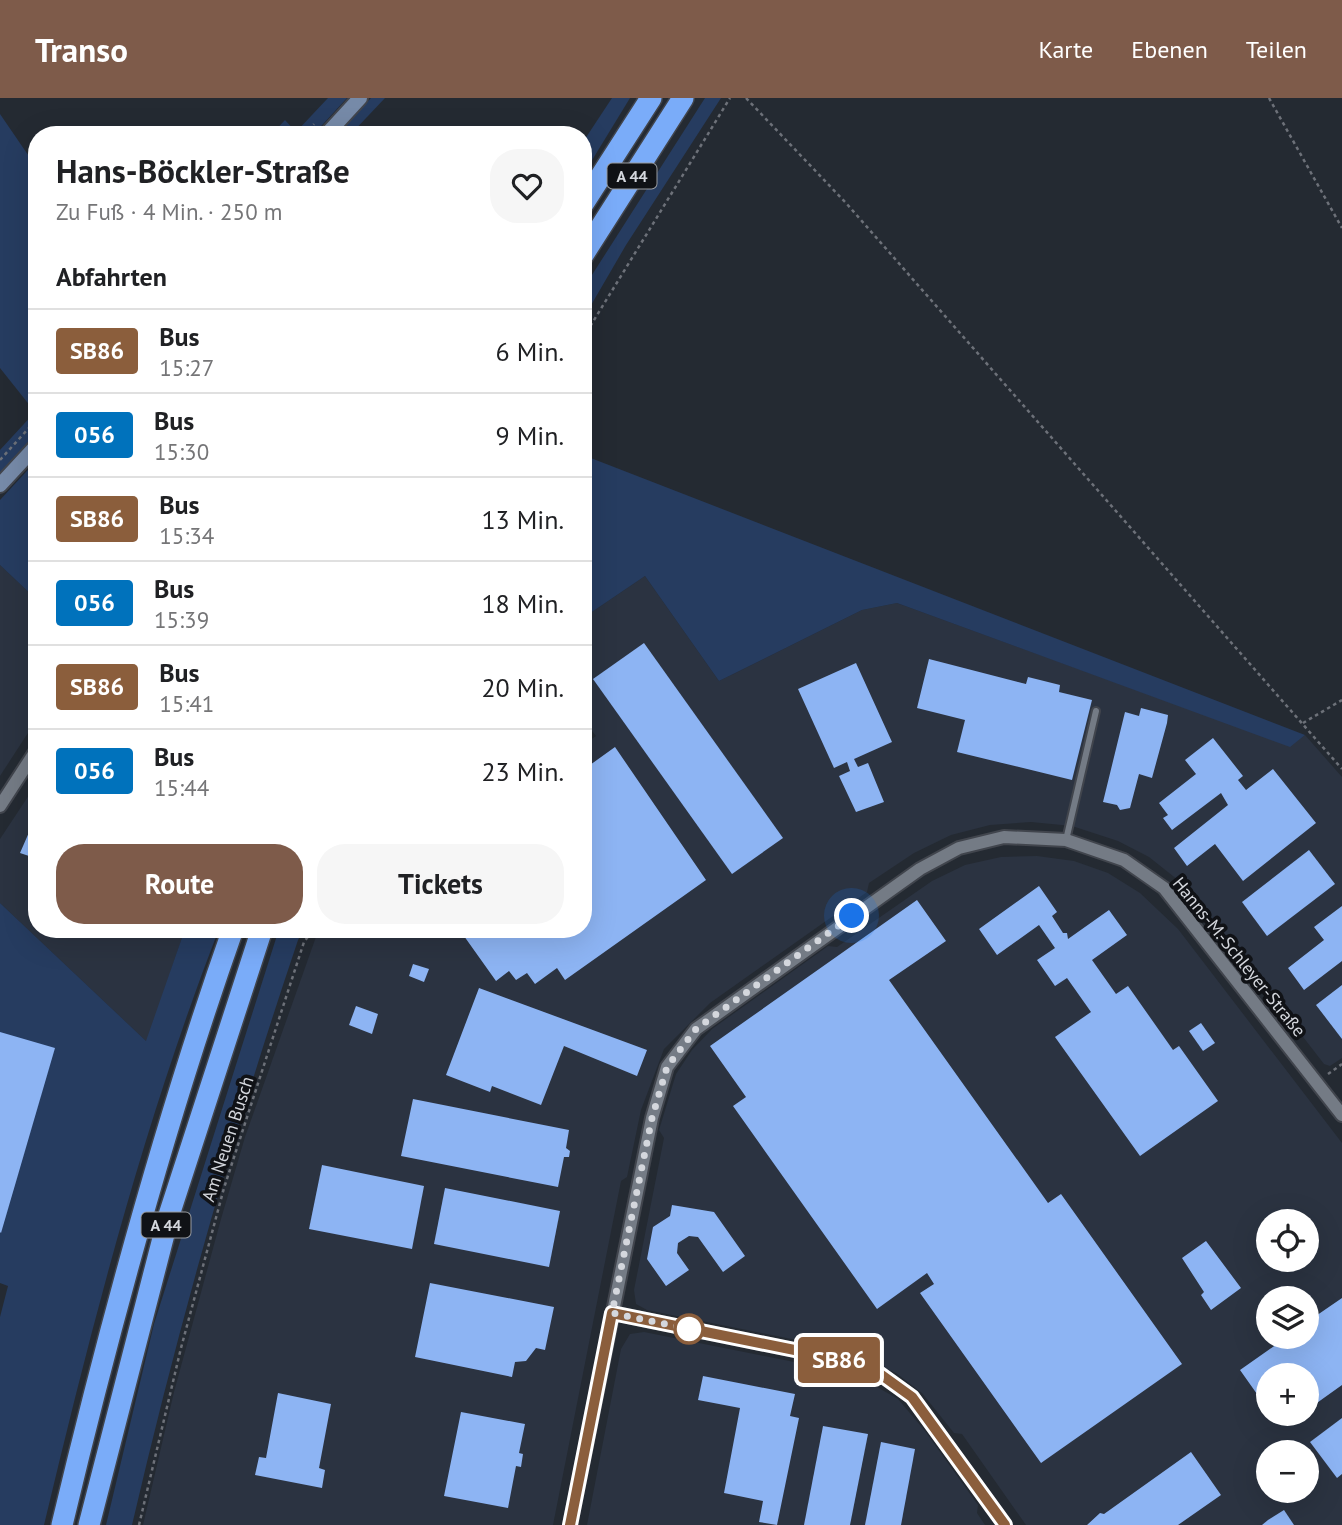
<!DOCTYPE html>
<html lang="de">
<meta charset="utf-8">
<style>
body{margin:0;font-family:"PT Sans",sans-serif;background:#f6f6f6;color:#202124;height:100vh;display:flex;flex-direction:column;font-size:26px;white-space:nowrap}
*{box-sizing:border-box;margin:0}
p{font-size:23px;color:#757577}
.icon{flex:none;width:38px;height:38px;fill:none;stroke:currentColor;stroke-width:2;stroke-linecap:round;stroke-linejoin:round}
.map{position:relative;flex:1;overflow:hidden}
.sheet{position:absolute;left:28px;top:28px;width:564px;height:812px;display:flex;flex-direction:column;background:#fff;border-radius:28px;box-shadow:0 7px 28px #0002}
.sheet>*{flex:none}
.badge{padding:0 14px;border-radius:5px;font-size:24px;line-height:46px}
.tools{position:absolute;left:1256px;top:1111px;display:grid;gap:14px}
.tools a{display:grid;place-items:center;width:63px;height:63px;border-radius:50%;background:#fff;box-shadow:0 7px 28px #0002;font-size:35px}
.you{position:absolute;width:35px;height:35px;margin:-18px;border:5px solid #fff;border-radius:50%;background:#1a73e8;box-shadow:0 0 0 10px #1a73e833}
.map>.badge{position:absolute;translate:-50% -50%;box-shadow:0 0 0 4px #fff}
h2{padding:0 28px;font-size:26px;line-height:63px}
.round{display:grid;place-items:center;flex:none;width:74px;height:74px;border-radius:28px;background:#f6f6f6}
.head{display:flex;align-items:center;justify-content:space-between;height:119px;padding:0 28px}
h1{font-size:33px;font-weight:600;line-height:52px}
.cta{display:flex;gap:14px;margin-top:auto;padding:14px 28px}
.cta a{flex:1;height:80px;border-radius:28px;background:#7e5b4a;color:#fff;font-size:28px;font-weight:600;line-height:80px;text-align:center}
.cta a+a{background:#f6f6f6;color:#202124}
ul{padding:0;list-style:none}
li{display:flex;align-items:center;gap:21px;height:84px;padding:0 28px;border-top:2px solid #e0e0e0}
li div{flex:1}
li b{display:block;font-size:26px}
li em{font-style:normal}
li .badge{min-width:77px;font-weight:700;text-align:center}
header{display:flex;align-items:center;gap:42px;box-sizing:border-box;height:98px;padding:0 35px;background:#7e5b4a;color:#fff}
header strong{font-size:33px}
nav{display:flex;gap:38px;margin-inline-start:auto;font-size:24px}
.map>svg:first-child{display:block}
.built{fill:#2b3341;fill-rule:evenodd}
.green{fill:#263c60}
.building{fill:#8db4f3}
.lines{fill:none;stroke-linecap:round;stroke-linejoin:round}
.lane-casing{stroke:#41454d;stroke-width:10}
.street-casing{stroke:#41454d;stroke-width:16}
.secondary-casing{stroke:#41454d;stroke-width:18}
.highway-casing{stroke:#41454d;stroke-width:24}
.path{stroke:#6d7179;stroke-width:2.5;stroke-dasharray:3.5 3.5;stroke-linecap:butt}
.lane{stroke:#747b85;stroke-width:6}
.street{stroke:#747b85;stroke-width:12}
.secondary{stroke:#768aa8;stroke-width:14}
.highway{stroke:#7aacf9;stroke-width:21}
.line-casing{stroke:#fff;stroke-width:16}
.line{stroke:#8b5e3c;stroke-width:10}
.walk{stroke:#d4d7dd;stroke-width:7;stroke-dasharray:0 12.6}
.stop-dot{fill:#fff;stroke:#8b5e3c;stroke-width:3.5}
.labels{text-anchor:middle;stroke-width:7;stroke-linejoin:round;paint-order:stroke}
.shield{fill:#101216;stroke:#999ca1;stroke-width:2}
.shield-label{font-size:16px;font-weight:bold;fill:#d4d7dd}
.street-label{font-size:18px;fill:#d4d7dd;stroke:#101216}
</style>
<header>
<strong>Transo</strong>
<nav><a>Karte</a><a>Ebenen</a><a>Teilen</a></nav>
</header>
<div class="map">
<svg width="1342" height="1427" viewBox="0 0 1342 1427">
<rect width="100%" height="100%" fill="#242a32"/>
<!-- built -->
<g class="built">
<path d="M 0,467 L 37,502 L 37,621 L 0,678 Z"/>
<path d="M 645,478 L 719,583 L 862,512 L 897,505 L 1290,648 L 1305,637 L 1342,679 L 1342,960 L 1330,968 L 1324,966 L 1205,812 L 1178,782 L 1149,759 L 1118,743 L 1072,728 L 1031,724 L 990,727 L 951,737 L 914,755 L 869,785 L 867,794 L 710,905 L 664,951 L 641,1012 L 627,1079 L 621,1083 L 553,1427 L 143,1427 L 174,1294 L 221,1121 L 245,1039 L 317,836 L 323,831 L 583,831 L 583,647 L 596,638 L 583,621 L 583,520 Z"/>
<path d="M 37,685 L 37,831 L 185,831 L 147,944 L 0,805 L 0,741 Z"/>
<path d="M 1037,758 L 1074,763 L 1108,775 L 1140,795 L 1178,831 L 1342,1045 L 1342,1427 L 1026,1427 L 962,1336 L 954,1335 L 922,1295 L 896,1275 L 836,1250 L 647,1212 L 636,1206 L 634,1192 L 664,1040 L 659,1032 L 676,976 L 692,952 L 712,931 L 828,848 L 837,849 L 932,783 L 965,767 L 1001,759 ZM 1269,1124 L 1307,1124 L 1307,1162 L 1269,1162 ZM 1269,1200 L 1307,1200 L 1307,1239 L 1269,1239 ZM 1269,1278 L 1307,1278 L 1307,1316 L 1269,1316 ZM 1269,1354 L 1307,1354 L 1307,1393 L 1269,1393 Z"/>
<path d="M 644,1234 L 844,1274 L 870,1285 L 898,1301 L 925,1333 L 978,1407 L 977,1415 L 985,1427 L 587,1427 L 621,1251 L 630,1236 Z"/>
</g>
<!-- green -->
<g class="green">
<path d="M 328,0 L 347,0 L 313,37 L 271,37 L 285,22 L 296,34 Z"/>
<path d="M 371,0 L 385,0 L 350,37 L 337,37 Z"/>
<path d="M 612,0 L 630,0 L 583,77 L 583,44 Z"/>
<path d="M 705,0 L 721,0 L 626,147 L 583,221 L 583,191 Z"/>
<path d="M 0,16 L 37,70 L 37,334 L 0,377 L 0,352 L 35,314 L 0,270 Z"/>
<path d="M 583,357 L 1305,637 L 1290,649 L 897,505 L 862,512 L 719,583 L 645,478 L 583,520 Z"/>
<path d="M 37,362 L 37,502 L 0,467 L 0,402 Z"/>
<path d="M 0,805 L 146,943 L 185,831 L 219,831 C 144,1024 92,1226 44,1427 L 0,1427 L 0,1219 L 8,1188 L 0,1185 Z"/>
<path d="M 279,831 L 304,831 L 298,842 C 233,1035 178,1229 132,1427 L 106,1427 L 154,1226 Z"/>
</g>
<!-- building -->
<g class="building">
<path d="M 644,545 L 783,740 L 732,776 L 593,581 Z"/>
<path d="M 929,561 L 1026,586 L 1028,579 L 1060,587 L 1059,594 L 1092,602 L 1072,682 L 957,654 L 965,622 L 917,610 Z"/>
<path d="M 856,565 L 892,644 L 854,661 L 858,669 L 868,665 L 884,704 L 856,714 L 839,678 L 850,673 L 847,664 L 834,670 L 798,591 Z"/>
<path d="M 1141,610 L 1168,617 L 1167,625 L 1152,680 L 1139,676 L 1130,710 L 1120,712 L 1117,707 L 1103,704 L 1125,614 L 1139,618 Z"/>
<path d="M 1213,640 L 1243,678 L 1238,682 L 1246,692 L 1273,671 L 1316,725 L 1243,783 L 1215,746 L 1187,768 L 1174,750 L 1228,707 L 1221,695 L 1172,732 L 1163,720 L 1168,717 L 1159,705 L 1196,676 L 1185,662 Z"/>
<path d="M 615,649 L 706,782 L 565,882 L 557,870 L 535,886 L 527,875 L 516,882 L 509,873 L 496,883 L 459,831 L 583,831 L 583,672 Z"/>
<path d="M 37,716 L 37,772 L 28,768 L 32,759 L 20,755 Z"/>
<path d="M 1309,752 L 1335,786 L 1267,838 L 1242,804 Z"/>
<path d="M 1039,788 L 1057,814 L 1052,818 L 1063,835 L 1067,835 L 1068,841 L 1109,812 L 1127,837 L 1092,862 L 1116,896 L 1128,888 L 1173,952 L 1179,948 L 1218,1003 L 1140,1058 L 1055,939 L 1091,914 L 1067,880 L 1055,888 L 1037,862 L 1055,850 L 1039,827 L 997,857 L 979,831 Z"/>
<path d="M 917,802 L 946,843 L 889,882 L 1048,1105 L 1061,1096 L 1182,1266 L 1041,1365 L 920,1195 L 934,1186 L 927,1175 L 877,1211 L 733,1008 L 746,999 L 710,948 Z"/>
<path d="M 1342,808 L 1342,863 L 1304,892 L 1288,870 L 1324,842 L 1314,829 Z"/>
<path d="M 413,866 L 429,871 L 424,884 L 409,878 Z"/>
<path d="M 1342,887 L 1342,941 L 1316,907 Z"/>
<path d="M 479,890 L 647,952 L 637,978 L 564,948 L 541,1007 L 492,988 L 490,994 L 446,977 Z"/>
<path d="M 356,908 L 378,916 L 372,936 L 349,927 Z"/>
<path d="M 1201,925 L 1215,945 L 1203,953 L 1189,933 Z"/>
<path d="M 0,934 L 55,950 L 1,1135 L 0,1134 Z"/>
<path d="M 413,1001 L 569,1032 L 566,1050 L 570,1053 L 569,1059 L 564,1059 L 558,1089 L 401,1058 Z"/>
<path d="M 322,1067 L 424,1088 L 412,1151 L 309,1131 Z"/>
<path d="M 445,1090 L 560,1113 L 549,1169 L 434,1146 Z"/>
<path d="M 672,1107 L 714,1114 L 745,1158 L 723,1174 L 698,1139 L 689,1138 L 678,1145 L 677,1155 L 689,1172 L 666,1188 L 647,1161 L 653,1129 L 670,1118 Z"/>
<path d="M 1206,1143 L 1241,1190 L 1211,1212 L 1201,1197 L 1204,1194 L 1182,1160 Z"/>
<path d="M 430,1185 L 554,1209 L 545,1252 L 536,1250 L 526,1263 L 515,1264 L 512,1279 L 415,1259 Z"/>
<path d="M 1342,1200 L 1342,1287 L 1307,1312 L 1307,1278 L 1269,1278 L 1269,1313 L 1240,1272 L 1287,1239 L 1307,1239 L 1307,1224 Z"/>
<path d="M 703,1278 L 795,1296 L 790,1318 L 799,1320 L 777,1427 L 759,1424 L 763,1403 L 724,1395 L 740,1310 L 698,1302 Z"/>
<path d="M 278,1295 L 331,1306 L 319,1370 L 325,1372 L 322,1390 L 255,1377 L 259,1359 L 266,1360 Z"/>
<path d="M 461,1314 L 525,1326 L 519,1355 L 523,1356 L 521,1369 L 516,1368 L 508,1410 L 444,1398 Z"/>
<path d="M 1342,1320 L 1342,1376 L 1337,1380 L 1310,1344 Z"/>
<path d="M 823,1328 L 868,1336 L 850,1427 L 804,1427 Z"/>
<path d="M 881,1344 L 915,1351 L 901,1427 L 865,1427 Z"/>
<path d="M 1191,1354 L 1221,1397 L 1178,1427 L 1087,1427 L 1100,1415 L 1104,1416 Z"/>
<path d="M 1284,1412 L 1294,1427 L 1262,1427 L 1268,1422 Z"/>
</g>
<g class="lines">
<!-- lane casing -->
<g class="lane-casing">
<path id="lane" d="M 1066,742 L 1096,613"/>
</g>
<!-- street casing -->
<g class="street-casing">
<g id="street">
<path d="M 0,708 L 37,651"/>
<path d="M 612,1215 L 834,1260 L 876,1273 L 912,1299 L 1005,1427"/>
<path d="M 570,1427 L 652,1020 L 667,969 L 696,931 L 920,771 L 959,750 L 1004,739 L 1066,742 L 1124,762 L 1164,790 L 1342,1017"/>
</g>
</g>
<!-- secondary casing -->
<g class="secondary-casing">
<g id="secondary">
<path d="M 326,37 L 360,0"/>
<path d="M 0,387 L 37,347"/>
</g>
</g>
<!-- highway casing -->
<g class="highway-casing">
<g id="highway">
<path d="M 583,106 L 651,0"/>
<path d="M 583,157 L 683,0"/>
<path d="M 62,1427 C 110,1226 164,1026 233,831"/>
<path d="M 89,1427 L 169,1117 L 262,831"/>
</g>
</g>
<!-- path -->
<g class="path">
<path d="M 746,0 L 846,105 L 1342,671"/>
<path d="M 1269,0 L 1342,130"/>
<path d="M 304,37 L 314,26"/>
<path d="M 583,240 L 730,0"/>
<path d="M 0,362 L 37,321"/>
<path d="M 1303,625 L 1342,602"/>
<path d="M 1328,976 L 1342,966"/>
<path d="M 139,1427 L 181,1250 L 224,1090 L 304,844 L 314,831"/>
</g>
<!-- lane -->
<use href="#lane" class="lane"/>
<!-- street -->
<use href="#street" class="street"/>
<!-- secondary -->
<use href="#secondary" class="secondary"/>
<!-- highway -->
<use href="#highway" class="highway"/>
</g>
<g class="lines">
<!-- line casing -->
<g class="line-casing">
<path id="line" d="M 570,1427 L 612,1215 L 834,1260 L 876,1273 L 912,1299 L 1005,1427"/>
</g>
<!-- line -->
<use href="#line" class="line"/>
<!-- walk -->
<path class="walk" d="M 689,1231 L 612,1215 L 652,1020 L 667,969 L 696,931 L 852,818"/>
</g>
<!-- markers -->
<circle class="stop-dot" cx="689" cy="1231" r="14"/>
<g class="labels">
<!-- shield labels -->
<g class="shield">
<rect x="607.5" y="65.5" width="49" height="25" rx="5"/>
<rect x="141.5" y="1114.5" width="49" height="25" rx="5"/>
</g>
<g class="shield-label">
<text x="632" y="84">A 44</text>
<text x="166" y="1133">A 44</text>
</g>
<!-- street labels -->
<g class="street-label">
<text transform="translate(1239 859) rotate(51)" y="6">Hanns-M.-Schleyer-Straße</text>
<text transform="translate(228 1041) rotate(-72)" y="6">Am Neuen Busch</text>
</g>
</g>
</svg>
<div class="tools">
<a><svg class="icon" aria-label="locate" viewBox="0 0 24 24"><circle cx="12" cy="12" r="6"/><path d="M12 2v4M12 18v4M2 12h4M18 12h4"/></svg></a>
<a><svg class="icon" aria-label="layers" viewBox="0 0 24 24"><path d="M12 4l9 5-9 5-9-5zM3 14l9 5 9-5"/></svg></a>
<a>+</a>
<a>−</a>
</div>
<div class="you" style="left:852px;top:818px"></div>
<b class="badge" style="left:839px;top:1262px;background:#8b5e3c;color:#fff">SB86</b>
<section class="sheet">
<div class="head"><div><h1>Hans-Böckler-Straße</h1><p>Zu Fuß · 4 Min. · 250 m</p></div><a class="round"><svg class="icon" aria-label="heart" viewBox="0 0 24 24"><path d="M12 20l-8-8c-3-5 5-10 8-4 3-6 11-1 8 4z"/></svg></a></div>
<h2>Abfahrten</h2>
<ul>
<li><span class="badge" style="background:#8b5e3c;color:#fff">SB86</span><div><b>Bus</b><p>15:27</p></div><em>6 Min.</em></li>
<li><span class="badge" style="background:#0072bc;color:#fff">056</span><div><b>Bus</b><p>15:30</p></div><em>9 Min.</em></li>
<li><span class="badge" style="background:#8b5e3c;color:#fff">SB86</span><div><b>Bus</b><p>15:34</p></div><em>13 Min.</em></li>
<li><span class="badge" style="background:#0072bc;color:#fff">056</span><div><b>Bus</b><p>15:39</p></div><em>18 Min.</em></li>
<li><span class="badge" style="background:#8b5e3c;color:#fff">SB86</span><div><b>Bus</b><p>15:41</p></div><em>20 Min.</em></li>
<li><span class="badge" style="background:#0072bc;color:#fff">056</span><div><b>Bus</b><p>15:44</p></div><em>23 Min.</em></li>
</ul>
<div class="cta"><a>Route</a><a>Tickets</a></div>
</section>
</div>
